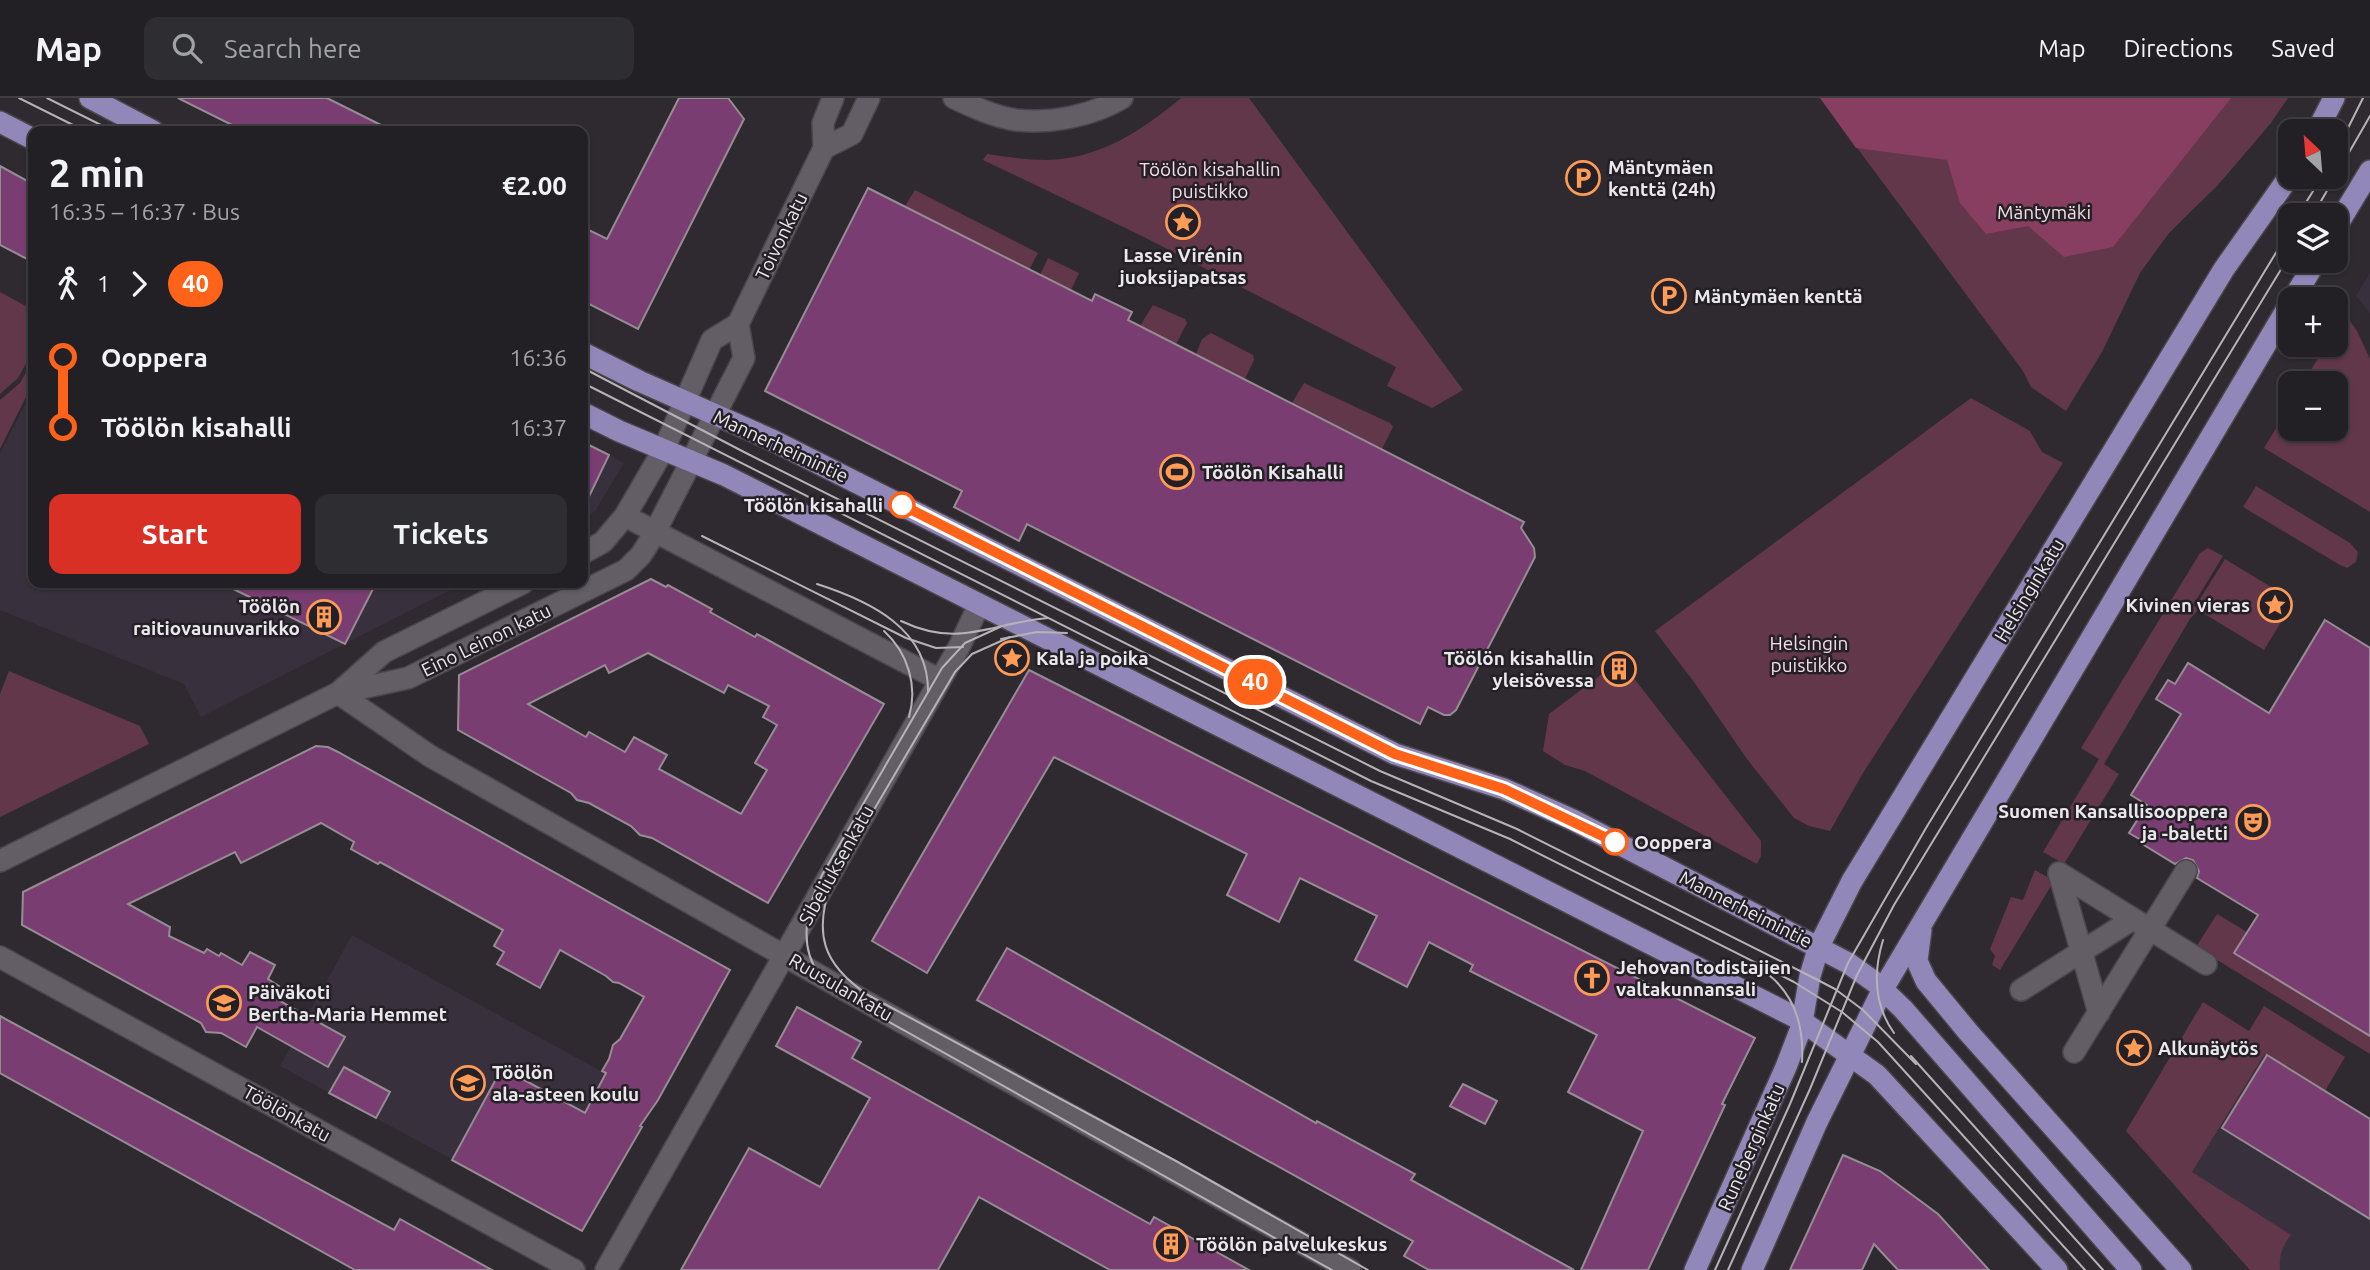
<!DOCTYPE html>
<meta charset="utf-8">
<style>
body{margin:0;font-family:Ubuntu,sans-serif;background:#2e2d31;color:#f1f3f6;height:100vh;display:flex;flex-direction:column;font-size:26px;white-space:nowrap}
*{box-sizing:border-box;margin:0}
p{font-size:23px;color:#a2a3a6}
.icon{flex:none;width:38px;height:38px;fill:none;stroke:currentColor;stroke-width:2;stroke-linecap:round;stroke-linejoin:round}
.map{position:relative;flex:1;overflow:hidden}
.drawer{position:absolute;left:28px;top:28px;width:560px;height:462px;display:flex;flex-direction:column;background:#222024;border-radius:14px;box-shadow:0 2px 5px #0004,0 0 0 2px #3f3e41}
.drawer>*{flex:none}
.badge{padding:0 14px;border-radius:23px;font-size:24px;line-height:46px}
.needle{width:46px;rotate:334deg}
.buttons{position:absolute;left:2278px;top:21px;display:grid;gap:14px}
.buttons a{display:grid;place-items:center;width:70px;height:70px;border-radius:14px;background:#222024;box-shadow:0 2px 5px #0004,0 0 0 2px #3f3e41;font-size:35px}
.map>.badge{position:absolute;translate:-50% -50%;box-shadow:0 0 0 4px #fff}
.legs{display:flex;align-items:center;gap:10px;height:77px;padding:0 21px;font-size:23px}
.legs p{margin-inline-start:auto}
.headline{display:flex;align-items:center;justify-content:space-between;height:119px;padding:0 21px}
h1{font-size:38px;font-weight:700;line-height:52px}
.cta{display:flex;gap:14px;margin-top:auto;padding:14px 21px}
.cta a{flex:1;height:80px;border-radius:14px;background:#d93025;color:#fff;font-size:28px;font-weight:700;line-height:80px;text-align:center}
.cta a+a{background:#2e2d31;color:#f1f3f6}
ul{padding:0 21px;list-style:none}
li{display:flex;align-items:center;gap:24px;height:70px;font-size:26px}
li i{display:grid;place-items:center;width:10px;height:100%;margin:0 9px;background:currentColor}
li i::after{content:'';width:18px;height:18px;margin:-9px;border:5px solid;border-radius:50%;background:#222024}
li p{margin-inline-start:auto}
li:first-child i{background:linear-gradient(#0000 50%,currentColor 0)}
li:last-child i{background:linear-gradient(currentColor 50%,#0000 0)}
header{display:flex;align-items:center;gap:42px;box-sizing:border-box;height:98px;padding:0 35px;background:#222024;border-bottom:2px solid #3f3e41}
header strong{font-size:33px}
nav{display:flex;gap:38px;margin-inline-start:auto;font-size:24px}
.search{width:490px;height:63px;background:#2e2d31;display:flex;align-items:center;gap:18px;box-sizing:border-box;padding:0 24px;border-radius:14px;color:#a2a3a6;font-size:26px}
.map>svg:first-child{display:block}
.built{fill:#38313d}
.green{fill:#613749}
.forest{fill:#873e60}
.building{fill:#793d71;stroke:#958d93;stroke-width:2;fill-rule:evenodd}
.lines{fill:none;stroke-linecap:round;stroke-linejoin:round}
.minor-casing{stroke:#49454b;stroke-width:24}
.major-casing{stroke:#49454b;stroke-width:24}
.minor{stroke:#635e66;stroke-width:21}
.major{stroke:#9287b9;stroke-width:21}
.tram{stroke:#b5b3b7;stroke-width:2}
.line-1-casing{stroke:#fff;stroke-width:16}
.line-1{stroke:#ff6319;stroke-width:10}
.stop-1-dot{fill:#fff;stroke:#ff6319;stroke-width:3.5}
.labels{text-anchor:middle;stroke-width:5;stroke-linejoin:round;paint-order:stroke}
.poi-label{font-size:19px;font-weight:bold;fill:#eae8ec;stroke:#242026;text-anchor:start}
.park-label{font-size:19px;fill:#f4dde5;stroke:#242026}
.street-label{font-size:19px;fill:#eae8ec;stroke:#242026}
.stop-label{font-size:19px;font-weight:bold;fill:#eae8ec;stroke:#242026;text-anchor:end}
</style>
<header>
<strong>Map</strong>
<div class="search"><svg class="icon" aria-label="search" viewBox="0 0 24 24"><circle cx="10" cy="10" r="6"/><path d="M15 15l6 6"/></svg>Search here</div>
<nav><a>Map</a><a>Directions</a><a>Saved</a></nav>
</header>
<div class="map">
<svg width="2370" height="1172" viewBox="0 0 2370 1172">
<rect width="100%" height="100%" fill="#2e2a30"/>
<!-- built -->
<g class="built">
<path d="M 2370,175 L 2370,215 L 2356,198 Z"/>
<path d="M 33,291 L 33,485 L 464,485 L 201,619 L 184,586 L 0,512 L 0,355 Z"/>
<path d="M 583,344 L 624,365 L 595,413 L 583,422 Z"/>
<path d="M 352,837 L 656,1003 L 584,1133 L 280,968 Z"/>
<path d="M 2264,956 L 2370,1021 L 2370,1172 L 2250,1172 L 2180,1094 Z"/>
</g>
<!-- green -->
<g class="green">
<path d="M 1181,0 L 1249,0 L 1463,292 L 1432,310 L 1387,288 L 1396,269 L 1142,138 L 983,62 L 987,56 C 1007,59 1027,62 1047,62 C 1099,61 1143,32 1181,0 Z"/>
<path d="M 1820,0 L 2288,0 L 2271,25 L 2218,87 L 2169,135 L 2140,175 L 2102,254 L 2066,313 L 2031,289 L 2023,273 Z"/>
<path d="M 915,92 L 1038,155 L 1029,172 L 905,108 Z"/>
<path d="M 1048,160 L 1079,175 L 1071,192 L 1040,177 Z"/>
<path d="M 0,194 L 33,212 L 33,253 L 18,280 L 0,296 Z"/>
<path d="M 1153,207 L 1185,221 L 1187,225 L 1176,246 L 1140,228 Z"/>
<path d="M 2345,216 L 2357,233 L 2370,261 L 2370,414 L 2264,350 L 2291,306 L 2291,331 L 2336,331 L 2336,285 L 2303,285 L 2326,247 L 2336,247 L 2336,230 Z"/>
<path d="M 1211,235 L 1253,257 L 1254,262 L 1245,281 L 1196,256 L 1202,241 Z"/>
<path d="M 33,262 L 33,285 L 0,351 L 0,302 L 20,285 Z"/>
<path d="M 1304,285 L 1390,325 L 1393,329 L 1382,351 L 1292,305 Z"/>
<path d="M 1971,300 L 2030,333 L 2042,354 L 2063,365 L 1863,675 L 1830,733 L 1809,728 L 1794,720 L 1747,661 L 1694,584 L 1655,533 Z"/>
<path d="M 2256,388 L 2350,445 L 2358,454 L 2356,464 L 2347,470 L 2340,467 L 2243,409 Z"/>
<path d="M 2208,450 L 2223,458 L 2193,507 L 2195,509 L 2225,461 L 2294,503 L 2264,552 L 2198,512 L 2190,521 L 2104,666 L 2119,676 L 2064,766 L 2043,754 L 2099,661 L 2081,650 L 2200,455 Z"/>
<path d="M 1618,560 L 1761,743 L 1761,758 L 1757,766 L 1585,673 L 1565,667 L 1543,653 L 1549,616 L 1610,570 L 1609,567 Z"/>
<path d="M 9,573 L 140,628 L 149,646 L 0,719 L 0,596 Z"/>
<path d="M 2035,772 L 2054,783 L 2000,872 L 1992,867 L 1995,858 L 1990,851 L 2011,799 L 2023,802 Z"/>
<path d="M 2217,816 L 2247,834 L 2234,855 L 2370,938 L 2370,956 L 2196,849 Z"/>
<path d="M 2203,904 L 2249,933 L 2264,908 L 2345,959 L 2325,993 L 2264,957 L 2192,1074 L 2291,1137 C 2282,1149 2279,1157 2280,1172 L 2250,1172 L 2126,1033 Z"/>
</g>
<!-- forest -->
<path class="forest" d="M 1820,0 L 2231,0 L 2113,149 L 2064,159 L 2028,128 L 1986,136 L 1960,105 L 1947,62 L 1856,50 Z"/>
<!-- building -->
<g class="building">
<path d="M 178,0 L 327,0 L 393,33 L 244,33 Z"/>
<path d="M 679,0 L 728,0 L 744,21 L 638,231 L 583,203 L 583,129 L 607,141 Z"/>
<path d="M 0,68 L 33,86 L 33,164 L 0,147 Z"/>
<path d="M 868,90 L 1092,203 L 1095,196 L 1132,214 L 1128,222 L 1524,424 L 1521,430 L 1534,450 L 1535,459 L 1456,612 L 1450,617 L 1444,617 L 1428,609 L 1420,626 L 1027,426 L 1019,443 L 954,409 L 962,393 L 765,293 Z"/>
<path d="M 583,344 L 609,357 L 583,411 Z"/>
<path d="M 651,481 L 666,489 L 668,487 L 712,511 L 710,514 L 755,539 L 757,536 L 884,606 L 768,805 L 652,740 L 640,737 L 631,728 L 589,705 L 577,702 L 571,695 L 458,632 L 459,577 ZM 648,555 L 724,595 L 728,587 L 769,608 L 763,619 L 777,627 L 755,665 L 767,672 L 741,716 L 659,671 L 667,657 L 634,639 L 625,654 L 589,634 L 586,639 L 528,606 L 605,567 L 609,575 Z"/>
<path d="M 221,485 L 376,485 L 345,546 Z"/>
<path d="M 2325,522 L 2370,550 L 2370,938 L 2234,855 L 2258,817 L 2197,780 L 2199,773 L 2193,762 L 2186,760 L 2175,766 L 2144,747 L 2146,745 L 2129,735 L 2147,707 L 2131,697 L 2181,616 L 2156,601 L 2168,582 L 2175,586 L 2188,565 L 2269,615 Z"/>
<path d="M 1029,572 L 1755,940 L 1722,1006 L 1725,1007 L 1648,1172 L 1581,1172 L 1643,1033 L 1568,994 L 1597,937 L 1470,873 L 1473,867 L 1429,844 L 1407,889 L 1355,862 L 1377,818 L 1300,780 L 1279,824 L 1227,797 L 1247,756 L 1054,659 L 927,875 L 872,843 Z"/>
<path d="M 316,648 L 328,649 L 338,654 L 730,872 L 658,1002 L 640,1028 L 642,1029 L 582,1133 L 452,1062 L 502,970 L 585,1015 L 606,975 L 602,973 L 609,961 L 613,947 L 620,941 L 644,899 L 619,885 L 613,884 L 606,878 L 560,852 L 540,890 L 497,866 L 504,854 L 494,848 L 503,832 L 380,764 L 378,766 L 351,751 L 354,744 L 321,725 L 241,765 L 235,754 L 128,806 L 170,829 L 169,838 L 204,855 L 207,851 L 219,858 L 221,855 L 242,867 L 250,854 L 275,867 L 268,881 L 279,888 L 273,899 L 345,939 L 328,969 L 257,929 L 246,949 L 221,935 L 206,934 L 201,925 L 22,827 L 23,794 Z"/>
<path d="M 1007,850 L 1316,1025 L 1317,1023 L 1415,1076 L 1411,1082 L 1574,1172 L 1429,1172 L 1404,1158 L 1413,1143 L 977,902 Z"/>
<path d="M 797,909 L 861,944 L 852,960 L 1150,1126 L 1154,1119 L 1249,1172 L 1110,1172 L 979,1099 L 938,1172 L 681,1172 L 749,1050 L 820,1089 L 870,1000 L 776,948 Z"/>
<path d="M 0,918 L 394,1132 L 400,1121 L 492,1172 L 355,1172 L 0,975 Z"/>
<path d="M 2267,957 L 2370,1021 L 2370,1121 L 2222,1030 Z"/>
<path d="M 344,969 L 390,994 L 376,1020 L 329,995 Z"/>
<path d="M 1463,986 L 1497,1003 L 1485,1026 L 1450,1008 Z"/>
<path d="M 1843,1057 L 1880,1073 L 1938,1116 L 1989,1172 L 1898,1172 L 1874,1146 L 1862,1172 L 1790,1172 Z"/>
</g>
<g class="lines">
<!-- minor casing -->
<g class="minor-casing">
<g id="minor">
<path d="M 954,0 C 973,9 995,19 1016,22 C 1050,26 1092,18 1122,0"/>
<path d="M 824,50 L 852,36 L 869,0"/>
<path d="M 625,418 L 940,582"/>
<path d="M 583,455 L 603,444 L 625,418 L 664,351 L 712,242 L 738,226 L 824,50 L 823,25 L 833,0"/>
<path d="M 338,595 L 430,658 L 891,918 L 1350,1172"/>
<path d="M 339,595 L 408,580 L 626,472 L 641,457 L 653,438 L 744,260 L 738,226"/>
<path d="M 0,763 L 338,595 L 384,554 L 523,485"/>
<path d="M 2059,775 L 2206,866"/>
<path d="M 2059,775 L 2099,915"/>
<path d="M 0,859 L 574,1172"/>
<path d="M 2021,892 L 2133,821"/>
<path d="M 2074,954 L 2186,773"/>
<path d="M 606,1172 L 959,549 L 979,507"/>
</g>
</g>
<!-- major casing -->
<g class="major-casing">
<g id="major">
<path d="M 90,0 L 153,33"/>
<path d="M 0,24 L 33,41"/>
<path d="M 2317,33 L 2334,0"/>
<path d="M 2336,129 L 2370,73"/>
<path d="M 2293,201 L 2316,163"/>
<path d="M 583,255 L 639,283 L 770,341 L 1395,656 L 1504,691 L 1573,722 L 1848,865 L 1876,885 L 1903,911 L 2131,1172"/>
<path d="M 583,315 L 619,333 L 724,377 L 1799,921 L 1877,977 L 2057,1172"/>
<path d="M 1921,832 L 1917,863 L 1926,883 L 1969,935 L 2181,1172"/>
<path d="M 1695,1172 L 1786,969 L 1801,930 L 1810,878 L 1819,848 L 1852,783 L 2224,171 L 2291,76"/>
<path d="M 1752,1172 L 1817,1024 L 1883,891 L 2291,204"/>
</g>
</g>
<!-- minor -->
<use href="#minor" class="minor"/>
<!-- major -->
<use href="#major" class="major"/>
<!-- tram -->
<g class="tram">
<path d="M 19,0 L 85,33"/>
<path d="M 47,0 L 113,33"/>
<path d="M 2336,54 L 2363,0"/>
<path d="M 2298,117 L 2322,79"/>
<path d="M 2313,117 L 2370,18"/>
<path d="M 583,270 L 744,354 L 1380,673 L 1517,731 L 1810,878 L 1835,891 L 1863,912 L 1916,966"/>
<path d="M 583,285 L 1371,683 L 1510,741 L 1794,884 L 1842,914 L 1878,944 L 2085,1172"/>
<path d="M 702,438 L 906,540 L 936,550 L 963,549"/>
<path d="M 817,486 C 870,503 929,531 928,594"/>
<path d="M 901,523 C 960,551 990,525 1048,520"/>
<path d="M 1000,529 L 965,545 L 942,570 L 822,777 C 808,806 797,846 819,876 C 828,888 845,897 857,906 L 1332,1172"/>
<path d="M 884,533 C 908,555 918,588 909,619"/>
<path d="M 1010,539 L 972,556 L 955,574 L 832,783 C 813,835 822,866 868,897 L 1176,1063 L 1368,1172"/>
<path d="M 1001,541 L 1037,534 L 1067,535"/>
<path d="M 1883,842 C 1873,875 1874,907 1894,935"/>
<path d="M 1769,877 C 1796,899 1804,930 1802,964"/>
<path d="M 1911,958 L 2103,1172"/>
<path d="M 1715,1172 L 1790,1006 L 1848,865 L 1926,730 L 2291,130"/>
<path d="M 1728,1172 L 1810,991 L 1857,877 L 1894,807 L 2291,155"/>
</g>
</g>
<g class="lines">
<!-- line-1 casing -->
<g class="line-1-casing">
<path id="line-1" d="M 902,407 L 1395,656 L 1504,691 L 1615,744"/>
</g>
<!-- line-1 -->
<use href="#line-1" class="line-1"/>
</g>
<!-- icons -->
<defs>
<g id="parking-ring" transform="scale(1.75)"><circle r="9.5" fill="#242026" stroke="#fe9c57" stroke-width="1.5"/><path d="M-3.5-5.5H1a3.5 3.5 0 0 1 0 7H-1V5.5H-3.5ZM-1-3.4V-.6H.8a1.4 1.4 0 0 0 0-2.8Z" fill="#fe9c57"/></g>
<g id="sight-ring" transform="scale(1.75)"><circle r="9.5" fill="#242026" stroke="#fe9c57" stroke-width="1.5"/><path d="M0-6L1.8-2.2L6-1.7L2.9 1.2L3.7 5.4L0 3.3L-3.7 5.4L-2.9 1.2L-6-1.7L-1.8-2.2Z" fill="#fe9c57"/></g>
<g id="stadium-ring" transform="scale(1.75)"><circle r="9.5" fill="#242026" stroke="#fe9c57" stroke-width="1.5"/><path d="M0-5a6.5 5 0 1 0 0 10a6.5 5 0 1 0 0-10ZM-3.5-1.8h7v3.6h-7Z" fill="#fe9c57"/></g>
<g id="building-ring" transform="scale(1.75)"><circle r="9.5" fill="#242026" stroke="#fe9c57" stroke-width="1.5"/><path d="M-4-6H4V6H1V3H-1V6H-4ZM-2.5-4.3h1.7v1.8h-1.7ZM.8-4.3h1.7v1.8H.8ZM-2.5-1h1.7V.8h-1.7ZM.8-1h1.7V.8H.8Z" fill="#fe9c57"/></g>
<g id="theatre-ring" transform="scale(1.75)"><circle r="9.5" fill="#242026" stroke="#fe9c57" stroke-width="1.5"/><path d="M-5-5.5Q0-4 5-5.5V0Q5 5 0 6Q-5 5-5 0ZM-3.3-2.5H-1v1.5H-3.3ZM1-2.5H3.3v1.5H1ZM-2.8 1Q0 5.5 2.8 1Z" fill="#fe9c57"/></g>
<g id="church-ring" transform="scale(1.75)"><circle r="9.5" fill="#242026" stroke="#fe9c57" stroke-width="1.5"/><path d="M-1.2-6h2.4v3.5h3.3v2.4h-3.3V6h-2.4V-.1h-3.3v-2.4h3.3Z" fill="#fe9c57"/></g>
<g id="school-ring" transform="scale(1.75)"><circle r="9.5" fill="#242026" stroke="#fe9c57" stroke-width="1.5"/><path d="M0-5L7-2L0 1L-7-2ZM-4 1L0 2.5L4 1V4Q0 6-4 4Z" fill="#fe9c57"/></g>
</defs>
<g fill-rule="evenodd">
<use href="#parking-ring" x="1583" y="80"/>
<use href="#sight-ring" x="1183" y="124"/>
<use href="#parking-ring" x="1669" y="198"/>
<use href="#stadium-ring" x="1177" y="374"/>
<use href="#sight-ring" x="2275" y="507"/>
<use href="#building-ring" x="324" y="519"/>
<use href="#sight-ring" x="1012" y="560"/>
<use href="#building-ring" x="1619" y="571"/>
<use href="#theatre-ring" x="2253" y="724"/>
<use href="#church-ring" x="1592" y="880"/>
<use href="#school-ring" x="224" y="905"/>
<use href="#sight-ring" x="2134" y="950"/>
<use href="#school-ring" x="468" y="985"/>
<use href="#building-ring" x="1171" y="1146"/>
</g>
<!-- markers -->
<g class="stop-1-dot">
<circle cx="902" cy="407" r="12"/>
<circle cx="1615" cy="744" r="12"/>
</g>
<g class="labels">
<!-- poi labels -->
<g class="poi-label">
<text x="1608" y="76">Mäntymäen<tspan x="1608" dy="22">kenttä (24h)</tspan></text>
<text x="1183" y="164" text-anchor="middle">Lasse Virénin<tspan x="1183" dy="22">juoksijapatsas</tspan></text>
<text x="1694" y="205">Mäntymäen kenttä</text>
<text x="1202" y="381">Töölön Kisahalli</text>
<text x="2250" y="514" text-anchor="end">Kivinen vieras</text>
<text x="300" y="515" text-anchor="end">Töölön<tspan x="300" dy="22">raitiovaunuvarikko</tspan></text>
<text x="1036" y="567">Kala ja poika</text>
<text x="1594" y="567" text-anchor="end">Töölön kisahallin<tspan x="1594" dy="22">yleisövessa</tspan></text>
<text x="2228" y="720" text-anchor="end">Suomen Kansallisooppera<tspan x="2228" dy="22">ja -baletti</tspan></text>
<text x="1616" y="876">Jehovan todistajien<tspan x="1616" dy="22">valtakunnansali</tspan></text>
<text x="248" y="901">Päiväkoti<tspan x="248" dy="22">Bertha-Maria Hemmet</tspan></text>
<text x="2158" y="957">Alkunäytös</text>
<text x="492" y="981">Töölön<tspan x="492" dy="22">ala-asteen koulu</tspan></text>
<text x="1196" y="1153">Töölön palvelukeskus</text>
</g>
<!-- park labels -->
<g class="park-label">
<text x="1210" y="78">Töölön kisahallin<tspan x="1210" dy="22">puistikko</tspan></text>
<text x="2044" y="121">Mäntymäki</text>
<text x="1809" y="552">Helsingin<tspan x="1809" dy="22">puistikko</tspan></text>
</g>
<!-- street labels -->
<g class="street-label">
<text transform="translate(781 138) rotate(-64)" y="7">Toivonkatu</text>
<text transform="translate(781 348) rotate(25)" y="7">Mannerheimintie</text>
<text transform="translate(2029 492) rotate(-59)" y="7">Helsinginkatu</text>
<text transform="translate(486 542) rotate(-26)" y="7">Eino Leinon katu</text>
<text transform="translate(836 767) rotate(-61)" y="7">Sibeliuksenkatu</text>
<text transform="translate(1746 811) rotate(27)" y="7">Mannerheimintie</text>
<text transform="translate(841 889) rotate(30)" y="7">Ruusulankatu</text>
<text transform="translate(287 1015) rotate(29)" y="7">Töölönkatu</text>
<text transform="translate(1751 1049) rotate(-66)" y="7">Runeberginkatu</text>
</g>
<!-- stop labels -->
<g class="stop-label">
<text x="883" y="414">Töölön kisahalli</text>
<text x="1634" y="751" text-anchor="start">Ooppera</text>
</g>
</g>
</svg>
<div class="buttons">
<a><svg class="needle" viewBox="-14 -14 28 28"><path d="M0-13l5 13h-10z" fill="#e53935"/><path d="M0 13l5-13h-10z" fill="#a2a3a6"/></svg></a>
<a><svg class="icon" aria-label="layers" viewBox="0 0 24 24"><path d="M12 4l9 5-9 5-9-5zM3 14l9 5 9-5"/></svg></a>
<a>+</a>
<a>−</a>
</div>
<b class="badge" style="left:1255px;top:584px;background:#ff6319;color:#fff">40</b>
<section class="drawer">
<div class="headline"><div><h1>2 min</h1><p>16:35 – 16:37 · Bus</p></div><b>€2.00</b></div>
<div class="legs"><svg class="icon" aria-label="walk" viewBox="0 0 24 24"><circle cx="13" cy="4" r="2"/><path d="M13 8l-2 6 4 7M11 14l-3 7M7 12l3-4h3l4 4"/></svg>1<svg class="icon" aria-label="forward" viewBox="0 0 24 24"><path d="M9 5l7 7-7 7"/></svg><b class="badge" style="background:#ff6319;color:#fff">40</b></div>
<ul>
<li><i style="color:#ff6319"></i><b>Ooppera</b><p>16:36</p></li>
<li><i style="color:#ff6319"></i><b>Töölön kisahalli</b><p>16:37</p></li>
</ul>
<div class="cta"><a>Start</a><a>Tickets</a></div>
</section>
</div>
